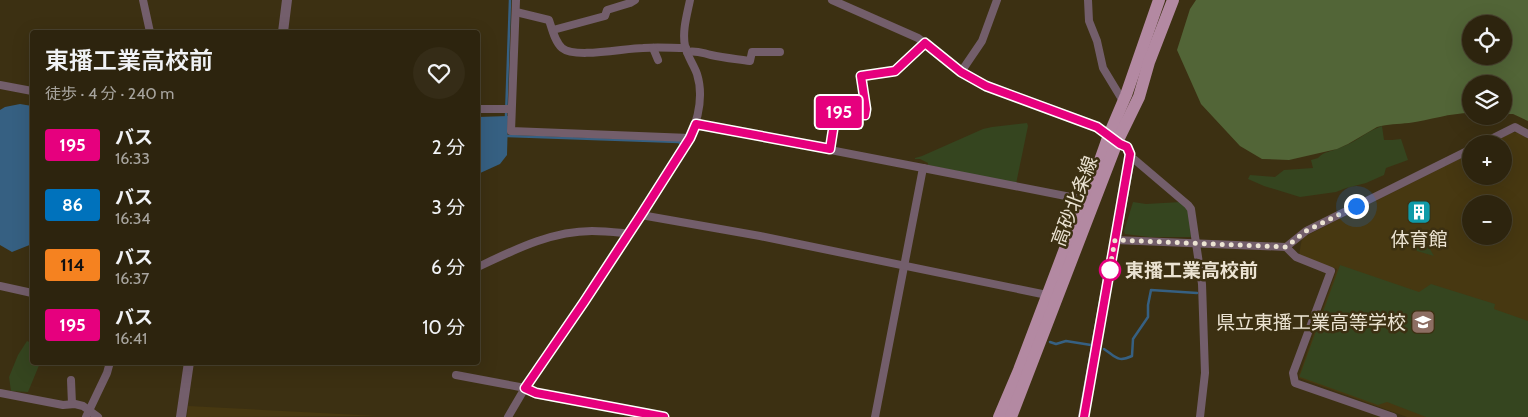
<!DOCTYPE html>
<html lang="ja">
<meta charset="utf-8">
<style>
body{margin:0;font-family:Cabin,"Noto Sans JP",sans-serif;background:#352c17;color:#f1f3f6;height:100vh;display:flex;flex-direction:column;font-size:19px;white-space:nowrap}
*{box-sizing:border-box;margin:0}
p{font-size:16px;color:#a7a49e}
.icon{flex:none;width:28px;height:28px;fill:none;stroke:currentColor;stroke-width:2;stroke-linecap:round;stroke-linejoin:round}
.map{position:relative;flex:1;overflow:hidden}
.sheet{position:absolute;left:30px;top:30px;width:450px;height:335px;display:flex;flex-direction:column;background:#2d240e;border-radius:5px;box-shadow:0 5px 20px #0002,0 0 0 1px #48412e}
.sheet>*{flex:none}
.badge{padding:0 10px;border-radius:4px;font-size:18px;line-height:32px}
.controls{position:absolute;left:1462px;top:15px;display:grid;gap:10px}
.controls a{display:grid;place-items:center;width:50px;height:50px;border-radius:50%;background:#2d240e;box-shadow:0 5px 20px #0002,0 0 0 1px #48412e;font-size:25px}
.you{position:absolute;width:25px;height:25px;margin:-12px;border:4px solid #fff;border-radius:50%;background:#1a73e8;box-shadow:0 0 0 8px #1a73e833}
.map>.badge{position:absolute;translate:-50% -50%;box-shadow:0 0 0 2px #fff}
.round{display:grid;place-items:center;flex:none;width:52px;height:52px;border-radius:26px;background:#352c17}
.head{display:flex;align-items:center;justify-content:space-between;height:85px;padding:0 15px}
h1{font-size:24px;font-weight:600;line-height:38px}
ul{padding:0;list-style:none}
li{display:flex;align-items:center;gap:15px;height:60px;padding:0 15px}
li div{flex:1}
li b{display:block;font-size:19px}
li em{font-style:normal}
li .badge{min-width:55px;font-weight:700;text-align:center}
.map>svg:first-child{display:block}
.built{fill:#473811;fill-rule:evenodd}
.green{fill:#35451f}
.forest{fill:#526537;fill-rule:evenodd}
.water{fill:#366082}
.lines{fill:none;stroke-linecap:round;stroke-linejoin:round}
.stream{stroke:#366082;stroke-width:2.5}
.minor{stroke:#735e6b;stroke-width:8}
.tertiary{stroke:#735e6b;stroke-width:10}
.primary{stroke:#b389a2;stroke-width:12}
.line-casing{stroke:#fff;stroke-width:11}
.line{stroke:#e6007e;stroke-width:8}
.walk{stroke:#ebe3d2;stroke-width:5;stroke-dasharray:0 9}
.stop-dot{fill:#fff;stroke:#e6007e;stroke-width:2.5}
.labels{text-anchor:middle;stroke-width:5;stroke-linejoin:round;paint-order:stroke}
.street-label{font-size:19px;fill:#ebe3d2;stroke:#3c3012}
.poi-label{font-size:19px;fill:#ebe3d2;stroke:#3c3012}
.stop-label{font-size:19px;font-weight:bold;fill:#ebe3d2;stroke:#3c3012;text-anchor:start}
</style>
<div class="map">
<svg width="1528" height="417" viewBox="0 0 1528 417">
<rect width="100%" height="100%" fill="#3c3012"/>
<!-- built -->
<g class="built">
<path d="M 1518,132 L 1528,138 L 1528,417 L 1407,417 L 1299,378 L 1299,375 L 1337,269 L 1299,255 L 1302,238 L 1471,153 L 1471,176 L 1504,176 L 1504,144 L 1489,144 L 1511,133 ZM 1471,204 L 1504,204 L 1504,236 L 1471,236 Z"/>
<path d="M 188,406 L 378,416 L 187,417 Z"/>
</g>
<!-- green -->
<g class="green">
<path d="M 1027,123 L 1028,126 L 1016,184 L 928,165 L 928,163 L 920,159 L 915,159 L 915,158 L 922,156 L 983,129 L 992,127 Z"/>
<path d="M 1382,126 L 1384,140 L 1392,140 L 1401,139 L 1408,160 L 1386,168 L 1384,175 L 1366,183 L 1346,188 L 1336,192 L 1300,197 L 1264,186 L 1248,179 L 1250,175 L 1275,177 L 1284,170 L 1313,168 L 1311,160 L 1318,158 C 1324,151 1331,152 1339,148 C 1355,143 1367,131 1382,126 Z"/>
<path d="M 1133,202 L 1146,204 L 1181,202 L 1189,208 L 1191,237 L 1149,237 L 1125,234 L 1124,231 Z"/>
<path d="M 1427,244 L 1434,256 L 1417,251 L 1415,248 Z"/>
<path d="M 1340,265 L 1419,292 L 1431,284 L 1495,304 L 1494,309 L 1528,321 L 1528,417 L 1426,417 L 1387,402 L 1378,405 L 1300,377 L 1300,375 Z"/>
<path d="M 27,341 L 32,343 L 32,362 L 40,363 L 28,392 L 11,391 L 9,377 L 18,355 Z"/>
</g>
<!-- forest -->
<path class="forest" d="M 1196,0 L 1528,0 L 1528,121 L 1513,114 L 1504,114 L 1504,84 L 1471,84 L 1471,113 C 1450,113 1430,120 1409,123 C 1398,124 1388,124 1377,127 L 1348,144 L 1337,149 L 1289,160 L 1262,159 L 1240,146 L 1201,104 L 1177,50 L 1190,9 ZM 1471,24 L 1504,24 L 1504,56 L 1471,56 Z"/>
<!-- water -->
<g class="water">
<path d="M 20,104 L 32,106 L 32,244 L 12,252 L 0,245 L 0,110 L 5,107 Z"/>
<path d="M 508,116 L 507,155 L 500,164 L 478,174 L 478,117 Z"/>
</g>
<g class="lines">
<!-- stream -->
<g class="stream">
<path d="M 506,117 L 510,0"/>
<path d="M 507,136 L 679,142 L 682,146"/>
<path d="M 1050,342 L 1056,344 L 1066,341 L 1091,345"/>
<path d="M 1104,349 C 1115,356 1117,363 1132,356 L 1133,339 L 1148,317 L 1148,305 L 1151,290 L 1197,293"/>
</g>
<!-- minor -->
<g class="minor">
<path d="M 143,0 L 150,32"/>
<path d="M 516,0 L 511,131 L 690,138"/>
<path d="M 832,0 L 918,38 L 961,72 L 986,86 L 1097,127 L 1109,135"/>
<path d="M 1088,0 L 1089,21 L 1097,41 L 1103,68 L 1123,101"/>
<path d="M 516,12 L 549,20 C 552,29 555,42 562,48 C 575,59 625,48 643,48 C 657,47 671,48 686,48"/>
<path d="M 553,30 L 605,16 L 607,10 L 630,3 L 635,0"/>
<path d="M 653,48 L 658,60"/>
<path d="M 687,52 C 696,50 702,53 711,55 C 724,58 737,59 750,61 L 752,52 L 780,52"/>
<path d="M 961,72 L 982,41 L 997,0"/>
<path d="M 0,85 L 32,91"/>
<path d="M 478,109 L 511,109"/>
<path d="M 696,124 L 923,168 L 875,417"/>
<path d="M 1481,144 L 1515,127 L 1528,134"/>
<path d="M 831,149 L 833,130 L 829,111 L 865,115 L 866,109 L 861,76 L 895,71 L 925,43"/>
<path d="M 1135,160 L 1188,205 L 1191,209 L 1202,284 L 1205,373 L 1200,417"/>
<path d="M 923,168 L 1086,200"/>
<path d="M 641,215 L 760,236 L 1047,295"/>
<path d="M 1115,240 L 1286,247 L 1296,257 L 1331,271 L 1293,373 L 1295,383 L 1393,417"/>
<path d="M 1286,247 L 1306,231 L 1471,149"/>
<path d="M 478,267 C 514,250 551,231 592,231 C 603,231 613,232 623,233 L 628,235"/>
<path d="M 0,286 L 32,293"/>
<path d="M 456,375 L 525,388 L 536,393 L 664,417"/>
<path d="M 71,380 L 72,404"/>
<path d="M 0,393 L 63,405 L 75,404 L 83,406 L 98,417"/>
<path d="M 86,417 L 107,373 L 110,362"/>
<path d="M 508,417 L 525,388 L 585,302 L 690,138 C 698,119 704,96 697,74 C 694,65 687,56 685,46 C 682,31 687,15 690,0"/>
</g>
<!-- tertiary -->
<g class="tertiary">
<path d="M 283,32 L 287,0"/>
<path d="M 181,417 L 189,362"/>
<path d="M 1083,417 L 1130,158 C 1130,146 1121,145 1113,138"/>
</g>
<!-- primary -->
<g class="primary">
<path d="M 999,417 L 1019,370 L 1071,233 L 1086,200 L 1109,135 L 1126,95 L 1159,0"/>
<path d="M 1011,417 L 1117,142 L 1139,97 L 1149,62 L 1173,0"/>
</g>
</g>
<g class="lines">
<!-- line casing -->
<g class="line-casing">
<path id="line" d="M 664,417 L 536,393 L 525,388 L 584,302 L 641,215 L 690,138 L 696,124 L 830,149 L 833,130 L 829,111 L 865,115 L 866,109 L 861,76 L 895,71 L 925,43 L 961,72 L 986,86 L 1097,127 L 1120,144 L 1127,147 L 1130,154 L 1128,166 L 1084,417"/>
</g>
<!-- line -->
<use href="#line" class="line"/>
<!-- walk -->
<path class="walk" d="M 1110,270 L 1109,273 L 1115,240 L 1286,247 L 1306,231 L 1356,206"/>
</g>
<!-- icons -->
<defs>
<g id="building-square" transform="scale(1.25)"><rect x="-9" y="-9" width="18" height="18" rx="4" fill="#0f9aa8" stroke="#3c3012"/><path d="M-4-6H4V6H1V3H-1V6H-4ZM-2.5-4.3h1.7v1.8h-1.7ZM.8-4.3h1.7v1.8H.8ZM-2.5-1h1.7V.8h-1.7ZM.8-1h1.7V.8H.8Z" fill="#fff"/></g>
<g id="school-square" transform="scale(1.25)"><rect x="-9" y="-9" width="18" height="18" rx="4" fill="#8d6e63" stroke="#3c3012"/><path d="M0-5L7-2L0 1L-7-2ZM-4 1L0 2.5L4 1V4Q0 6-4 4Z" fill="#fff"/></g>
</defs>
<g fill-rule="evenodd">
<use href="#building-square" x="1419" y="212"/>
<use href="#school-square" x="1423" y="322"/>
</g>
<!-- markers -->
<circle class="stop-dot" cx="1110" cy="270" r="10"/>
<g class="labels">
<!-- street labels -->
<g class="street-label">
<text transform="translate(1074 201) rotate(-69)" y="7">高砂北条線</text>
</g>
<!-- poi labels -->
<g class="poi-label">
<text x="1419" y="246">体育館</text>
<text x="1406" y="329" text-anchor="end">県立東播工業高等学校</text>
</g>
<!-- stop labels -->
<g class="stop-label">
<text x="1125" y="277">東播工業高校前</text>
</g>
</g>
</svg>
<div class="controls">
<a><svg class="icon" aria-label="locate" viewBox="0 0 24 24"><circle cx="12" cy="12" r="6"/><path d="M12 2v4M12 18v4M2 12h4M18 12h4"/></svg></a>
<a><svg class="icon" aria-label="layers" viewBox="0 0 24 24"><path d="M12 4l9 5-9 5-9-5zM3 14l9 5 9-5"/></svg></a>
<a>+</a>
<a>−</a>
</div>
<div class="you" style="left:1356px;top:206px"></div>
<b class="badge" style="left:839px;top:112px;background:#e6007e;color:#fff">195</b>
<section class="sheet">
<div class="head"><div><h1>東播工業高校前</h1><p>徒歩 · 4 分 · 240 m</p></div><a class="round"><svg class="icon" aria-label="heart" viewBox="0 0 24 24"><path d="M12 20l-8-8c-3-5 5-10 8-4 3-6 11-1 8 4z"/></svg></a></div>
<ul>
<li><span class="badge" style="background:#e6007e;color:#fff">195</span><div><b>バス</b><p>16:33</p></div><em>2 分</em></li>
<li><span class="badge" style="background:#0072bc;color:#fff">86</span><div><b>バス</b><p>16:34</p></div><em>3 分</em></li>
<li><span class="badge" style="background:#f58220;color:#111">114</span><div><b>バス</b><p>16:37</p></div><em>6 分</em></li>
<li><span class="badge" style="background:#e6007e;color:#fff">195</span><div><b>バス</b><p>16:41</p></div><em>10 分</em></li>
</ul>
</section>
</div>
